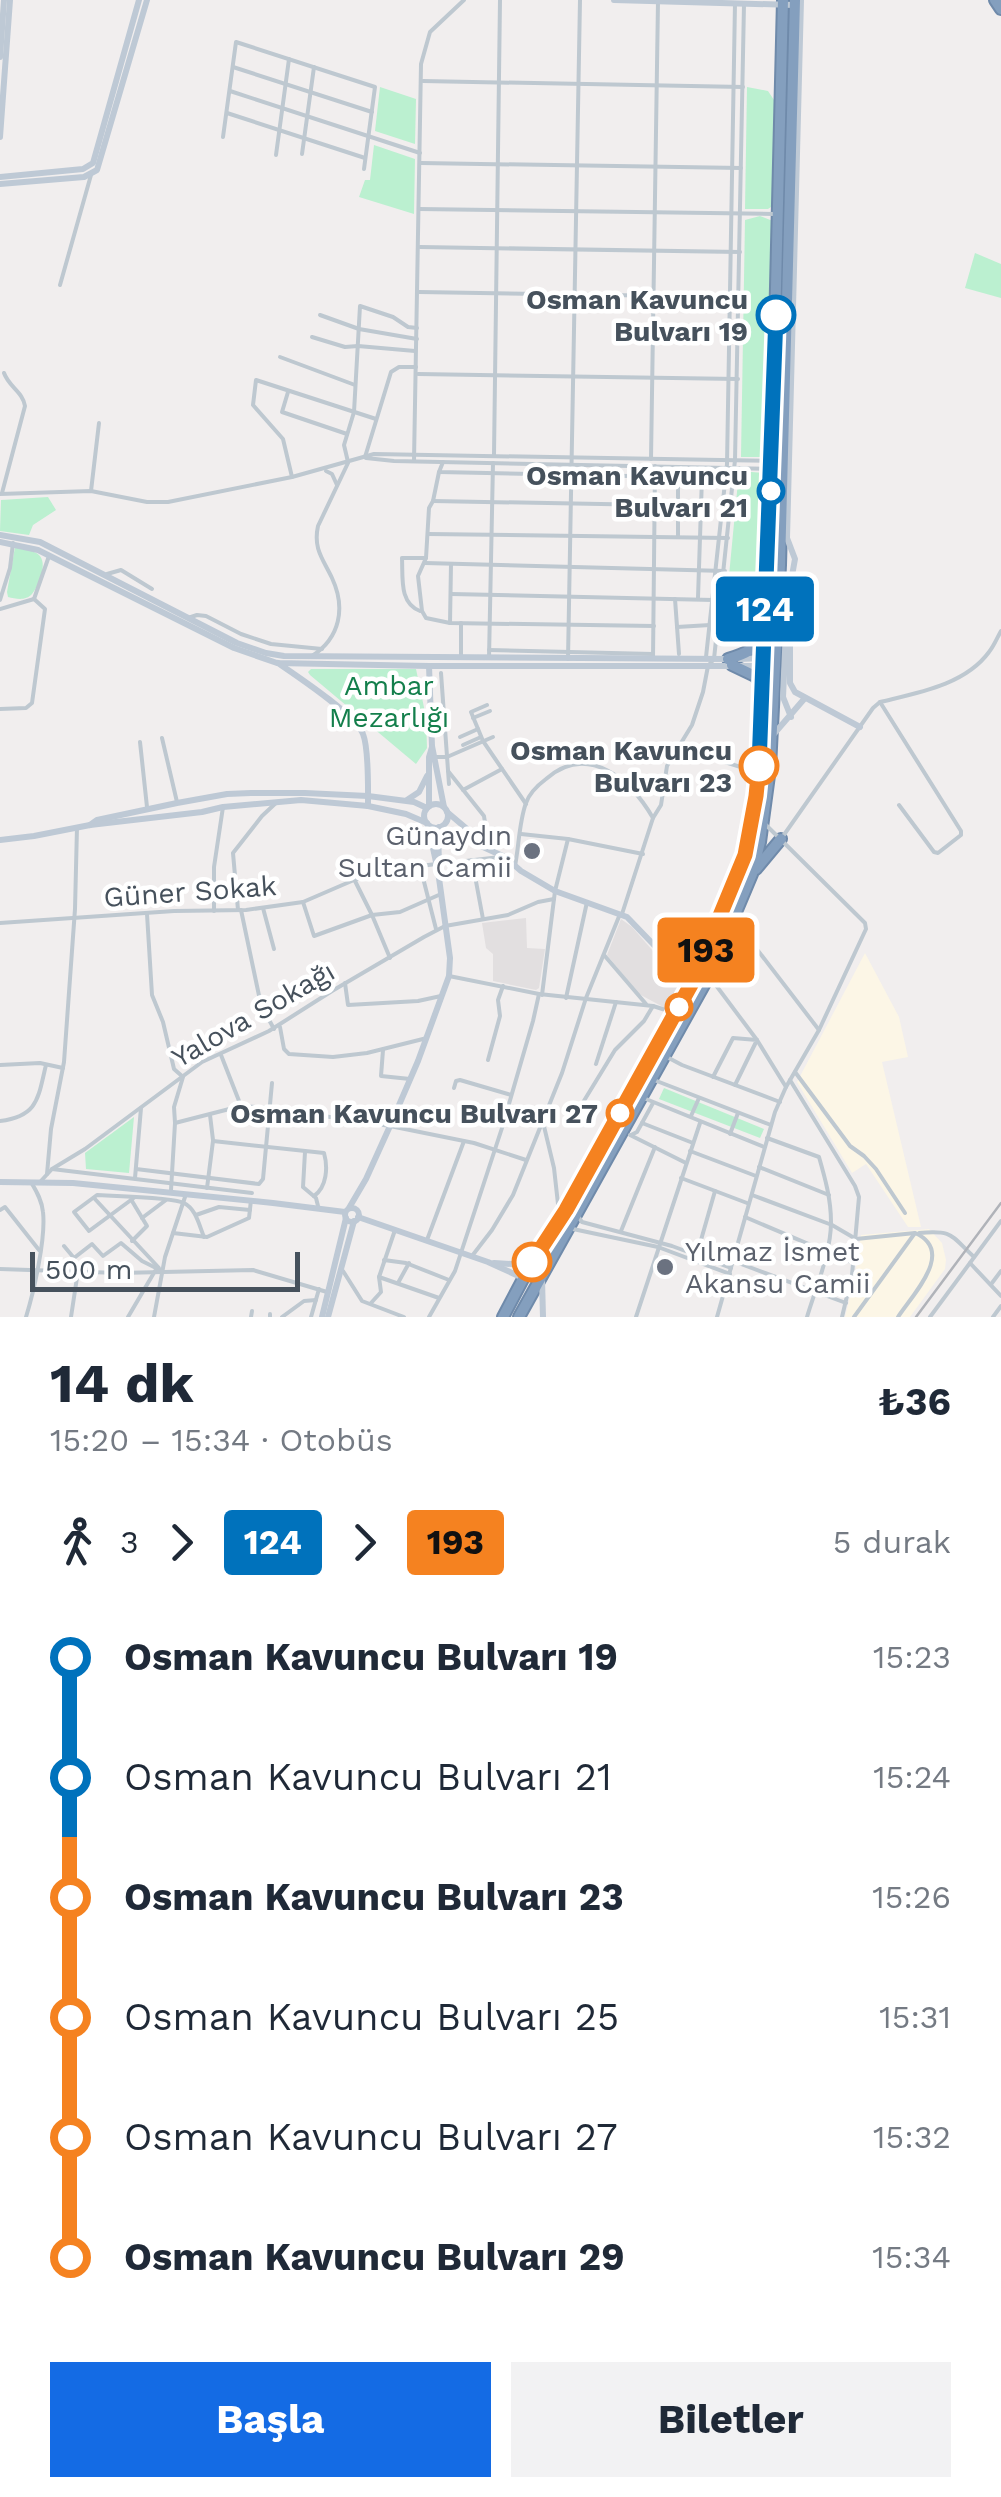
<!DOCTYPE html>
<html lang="tr">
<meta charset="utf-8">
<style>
body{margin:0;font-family:"Work Sans",sans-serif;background:#f2f2f3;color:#1f2937;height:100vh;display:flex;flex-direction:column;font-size:38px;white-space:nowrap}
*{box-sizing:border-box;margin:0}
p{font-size:32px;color:#747a83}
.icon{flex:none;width:55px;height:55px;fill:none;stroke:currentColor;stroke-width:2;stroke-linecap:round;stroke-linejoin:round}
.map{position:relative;height:1317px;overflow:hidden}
.sheet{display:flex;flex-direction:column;background:#fff;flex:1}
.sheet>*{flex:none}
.badge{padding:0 20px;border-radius:8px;font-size:35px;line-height:65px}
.scale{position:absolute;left:30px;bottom:25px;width:270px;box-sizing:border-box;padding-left:10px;border:5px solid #46515c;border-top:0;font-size:28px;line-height:35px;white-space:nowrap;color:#46515c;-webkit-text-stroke:8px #fff;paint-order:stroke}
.map>.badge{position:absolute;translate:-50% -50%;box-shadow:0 0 0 5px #fff}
.legs{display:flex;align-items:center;gap:15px;height:110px;padding:0 50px;font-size:32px}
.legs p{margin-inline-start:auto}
.summary{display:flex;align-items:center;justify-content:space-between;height:170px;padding:0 50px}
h1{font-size:55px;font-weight:700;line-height:75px}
.action{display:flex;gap:20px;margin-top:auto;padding:20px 50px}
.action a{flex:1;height:115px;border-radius:0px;background:#146be4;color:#fff;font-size:40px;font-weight:700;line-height:115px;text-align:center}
.action a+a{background:#f2f2f3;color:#1f2937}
ul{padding:0 50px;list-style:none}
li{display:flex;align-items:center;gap:35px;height:120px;font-size:38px}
li i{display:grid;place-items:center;width:15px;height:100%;margin:0 12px;background:currentColor}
li i::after{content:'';width:25px;height:25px;margin:-12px;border:8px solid;border-radius:50%;background:#fff}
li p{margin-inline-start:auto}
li:first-child i{background:linear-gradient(#0000 50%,currentColor 0)}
li:last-child i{background:linear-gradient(currentColor 50%,#0000 0)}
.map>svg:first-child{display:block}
.commercial{fill:#fcf6e6}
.education{fill:#e2dfe0}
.green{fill:#bbf0d0}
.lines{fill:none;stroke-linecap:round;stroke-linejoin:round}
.highway-casing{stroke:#6f8aaa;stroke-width:14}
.street{stroke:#bec8d0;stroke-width:4}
.secondary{stroke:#bec9d5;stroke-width:6}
.highway{stroke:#849fbe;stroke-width:10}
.rail{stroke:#b0b3b9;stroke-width:2.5}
.line-1-casing{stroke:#fff;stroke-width:22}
.line-2-casing{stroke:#fff;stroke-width:22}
.line-1{stroke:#0072bc;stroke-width:15}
.line-2{stroke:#f58220;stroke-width:15}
.stop-1-dot{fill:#fff;stroke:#0072bc;stroke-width:5}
.stop-2-dot{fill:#fff;stroke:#f58220;stroke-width:5}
.worship-dot{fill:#6b7280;stroke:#fff;stroke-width:4}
.labels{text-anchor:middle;stroke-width:9;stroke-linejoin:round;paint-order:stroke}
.stop-label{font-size:28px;font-weight:bold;fill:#46515c;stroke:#fff;text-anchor:end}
.park-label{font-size:28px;fill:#147f4c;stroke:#fff}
.worship-label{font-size:28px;fill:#5b616d;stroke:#fff;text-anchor:end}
.street-label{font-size:28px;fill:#46515c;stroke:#fff}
</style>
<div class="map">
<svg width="1001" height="1317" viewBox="0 0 1001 1317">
<rect width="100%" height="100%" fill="#f1eeee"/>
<!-- commercial -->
<g class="commercial">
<path d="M 865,953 L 899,1017 L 908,1057 L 882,1062 L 921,1227 L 908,1227 L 866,1164 L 852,1173 L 797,1082 Z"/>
<path d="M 929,1229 L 942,1243 L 946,1260 L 945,1269 L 910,1317 L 845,1317 L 854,1281 L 861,1235 Z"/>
</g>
<!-- education -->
<g class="education">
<path d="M 526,918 L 527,948 L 545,949 L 539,988 L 536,990 L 493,981 L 493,954 L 486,948 L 482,923 Z"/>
<path d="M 621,919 L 632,927 L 674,975 L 682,981 L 665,1008 L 639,994 L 607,955 Z"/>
</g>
<!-- green -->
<g class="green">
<path d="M 380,87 L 416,99 L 415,144 L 375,131 Z"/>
<path d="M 747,87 L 768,91 L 776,103 L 774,205 L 768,209 L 745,209 Z"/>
<path d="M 374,145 L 415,159 L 414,214 L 359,197 L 365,180 L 370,180 Z"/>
<path d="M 760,216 L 773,221 L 766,457 L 741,457 L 745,220 Z"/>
<path d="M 975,253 L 1001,264 L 1001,298 L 965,288 Z"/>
<path d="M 739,471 L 765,473 L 761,599 L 756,607 L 743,612 L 735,632 L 724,628 Z"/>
<path d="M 48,497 L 56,510 L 33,525 L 29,535 L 0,531 L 1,500 Z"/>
<path d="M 15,547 C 22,549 34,550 39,555 C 48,563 39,586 32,594 C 26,601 16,599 8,597 L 7,592 Z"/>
<path d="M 311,669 L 416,669 L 426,717 L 427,748 L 416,764 L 310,675 L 308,672 Z"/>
<path d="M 664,1088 L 764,1129 L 760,1138 L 659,1099 Z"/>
<path d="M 134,1117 L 129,1173 L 86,1169 L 85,1153 Z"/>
</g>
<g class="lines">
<!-- highway casing -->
<g class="highway-casing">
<g id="highway">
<path d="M 995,0 L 1001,9"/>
<path d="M 728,659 C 745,654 756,650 761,633"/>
<path d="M 732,665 L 755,676 L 763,686"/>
<path d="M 756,869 L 781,839"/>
<path d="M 503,1317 L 532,1262 L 565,1210 L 693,981 L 745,855 L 756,796 L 760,751 L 771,491 L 783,0"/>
<path d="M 519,1317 L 709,976 L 752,874 L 760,842 L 770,768 L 780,565 L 795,0"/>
</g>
</g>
<!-- street -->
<g class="street">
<path d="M 233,67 L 372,112"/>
<path d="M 423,81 L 743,87"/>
<path d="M 230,91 L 420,153"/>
<path d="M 227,113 L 365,158"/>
<path d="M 223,137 L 236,42 L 375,87 L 364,169"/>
<path d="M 302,154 L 314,67"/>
<path d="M 276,155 L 289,59"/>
<path d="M 421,163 L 741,168"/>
<path d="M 419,209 L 774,214"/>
<path d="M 420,247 L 740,252"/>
<path d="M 60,285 L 91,175"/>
<path d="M 419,292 L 739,297"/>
<path d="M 320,315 L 359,329 L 417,339"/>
<path d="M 312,337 L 345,347 L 358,346 L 415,351"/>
<path d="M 280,357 L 355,385"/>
<path d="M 418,374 L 738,379"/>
<path d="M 288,392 L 282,412 L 347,434"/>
<path d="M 494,455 L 500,0"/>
<path d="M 365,457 L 391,372 L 399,367 L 416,367"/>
<path d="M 366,458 L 394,461 L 771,469"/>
<path d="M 651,459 L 658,1"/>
<path d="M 414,461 L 421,64 L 430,32 L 464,0"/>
<path d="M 348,462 L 344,445 L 354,412 L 360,306 L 393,317 L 408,327 L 417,328"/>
<path d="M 443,462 L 439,472 L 726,478"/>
<path d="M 326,471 L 332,474 L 337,485"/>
<path d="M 439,472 L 433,501 L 429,508 L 426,558 L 418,576 L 422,611 L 426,618 L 450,623 L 654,626"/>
<path d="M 292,477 L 283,439 L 253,405 L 256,380 L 376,419"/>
<path d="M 91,491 L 99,423"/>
<path d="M 2,493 L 25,406 C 23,392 9,387 4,373"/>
<path d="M 0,494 L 91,491 L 147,502 L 168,502 L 292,477 L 374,454 L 772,461"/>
<path d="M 433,501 L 654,505"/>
<path d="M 428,534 L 728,538"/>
<path d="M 678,537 L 678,477"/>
<path d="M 425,563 L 725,571"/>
<path d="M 107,574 L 121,570 L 152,589"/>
<path d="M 451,594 L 713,600"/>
<path d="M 698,598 L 702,477"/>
<path d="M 34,599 L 49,556"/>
<path d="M 675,599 L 679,654"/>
<path d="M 0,600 L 10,568 L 13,543"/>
<path d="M 0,609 L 34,599"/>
<path d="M 420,611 C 399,603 403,578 402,558 L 426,558"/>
<path d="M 188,618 L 197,615 L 206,616 L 241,634 L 271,644 L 322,649"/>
<path d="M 450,623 L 451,564"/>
<path d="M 461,623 L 461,658"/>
<path d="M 677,627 L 710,625"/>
<path d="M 489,650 L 653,654"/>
<path d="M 312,656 C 340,638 346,608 332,578 C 323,559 313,549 318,526 L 348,463"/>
<path d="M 706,657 L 727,464 L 735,3"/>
<path d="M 489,658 L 493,463"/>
<path d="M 568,659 L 580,0"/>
<path d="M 653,659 L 655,466"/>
<path d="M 708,666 L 714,659 L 735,460 L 744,4"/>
<path d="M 441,673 L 449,784"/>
<path d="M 880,702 L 961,831 L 961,835 L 938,853 L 934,852 L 899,805"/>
<path d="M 487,705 L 471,712 L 483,741 L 526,804"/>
<path d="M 0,709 L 26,708 L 32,703 L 45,609 L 34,599"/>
<path d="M 473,718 L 490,711"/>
<path d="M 460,737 L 478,729"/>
<path d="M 162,738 L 177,802"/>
<path d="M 140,742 L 147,807"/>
<path d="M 463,745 L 481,737"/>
<path d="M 680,748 L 747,769"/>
<path d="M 436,757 L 447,757 L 493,737"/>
<path d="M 448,771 L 484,816 L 488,843"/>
<path d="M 463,790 L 502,769"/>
<path d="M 521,834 L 568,839 L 643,854"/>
<path d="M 781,839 L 873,708 L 880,702 C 917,693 965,685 989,652 C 994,646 997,638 1001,631"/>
<path d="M 472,860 L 483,919"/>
<path d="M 440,864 L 500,857"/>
<path d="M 420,866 L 436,929"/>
<path d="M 515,866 C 519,846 519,822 526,803 C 529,794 538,785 546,779 C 588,742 631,780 653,818"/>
<path d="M 355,881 L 372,915 L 390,958"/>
<path d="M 303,902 L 314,936 L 372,915 L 400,912 L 441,894"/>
<path d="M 263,908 L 274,949"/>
<path d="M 238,910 L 233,853 L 262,816 L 277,802"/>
<path d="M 241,910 L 261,1005 L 274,1029"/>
<path d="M 214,911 L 214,867 L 223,807"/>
<path d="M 147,914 L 152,995 L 163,1022 L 174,1069 L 183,1077 L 174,1107 L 175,1123 L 171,1190"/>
<path d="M 622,914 L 653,818 L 661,805 L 667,766 L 692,725 L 703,692 L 708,666"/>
<path d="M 736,922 L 819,1030"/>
<path d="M 0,923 L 174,911 L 246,910 L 303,902 L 354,880 L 383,871 L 436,864"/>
<path d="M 604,955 L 646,1004"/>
<path d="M 449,976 L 539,994 L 653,1006 L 675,1013"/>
<path d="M 712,980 L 757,1040 L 786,1087"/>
<path d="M 345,983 L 348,1005 L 418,1001 L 441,996"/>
<path d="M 542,995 L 555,891 L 568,839"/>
<path d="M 566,998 L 587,902"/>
<path d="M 280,1027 L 284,1049 L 289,1054 L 333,1057 L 367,1053 L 427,1038"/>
<path d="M 383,1050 L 381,1076 L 410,1079"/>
<path d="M 221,1055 L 241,1106"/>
<path d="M 665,1056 L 682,1065 L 780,1102"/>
<path d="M 488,1060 L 500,1016 L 498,1000 L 503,986"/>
<path d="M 596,1064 L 616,1002"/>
<path d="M 0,1065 L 40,1063 L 63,1068"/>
<path d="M 795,1072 L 850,1146 L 864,1156 L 876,1169 L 905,1213"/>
<path d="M 713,1077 L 733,1038 L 757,1040 L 735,1085"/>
<path d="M 654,1080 L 771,1125"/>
<path d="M 790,1080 L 855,1186 L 859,1197 L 852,1275 L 842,1317"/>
<path d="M 454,1088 L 456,1081 L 460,1080 L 511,1095"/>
<path d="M 646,1099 L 764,1147"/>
<path d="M 210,1115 L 213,1140"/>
<path d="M 691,1116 L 699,1098"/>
<path d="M 542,1118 L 554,1168 L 558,1204 L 564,1209"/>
<path d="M 0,1121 C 39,1116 38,1097 46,1065"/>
<path d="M 571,1122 L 615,1050 L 644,1021 L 653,1006"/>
<path d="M 175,1123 L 241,1106 L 270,1108 L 390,1126 L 474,1143 L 526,1160"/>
<path d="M 642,1123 L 693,1143"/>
<path d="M 730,1134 L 738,1113"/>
<path d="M 630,1135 L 686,1163"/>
<path d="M 631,1135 L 637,1132 L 653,1103"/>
<path d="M 767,1138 L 819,1157 C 825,1178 831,1199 831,1222 C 831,1253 816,1287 807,1317"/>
<path d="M 690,1151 L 756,1176"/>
<path d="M 305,1152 L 303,1187 L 316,1198 L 318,1206"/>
<path d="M 759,1167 L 829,1195"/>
<path d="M 52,1169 L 252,1193"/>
<path d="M 136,1169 L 259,1184 L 263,1179 L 272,1083"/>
<path d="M 47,1174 L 51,1129 L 64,1062 L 75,909 L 77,827"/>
<path d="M 135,1178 L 141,1108"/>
<path d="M 681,1178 L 747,1203"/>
<path d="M 40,1182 L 52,1169 L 85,1149 L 202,1062 L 269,1031 L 332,991 L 424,937 L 445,926 L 508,915 L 538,902 L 554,899"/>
<path d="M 207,1188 L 213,1141 L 324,1153 C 328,1167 327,1187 314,1196"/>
<path d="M 752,1195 L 832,1225 L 856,1239 L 915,1233 C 956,1251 913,1294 898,1317"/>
<path d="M 135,1197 L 89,1231 L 74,1212 L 97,1195 C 112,1196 174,1197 184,1203 C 196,1209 199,1225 204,1237"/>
<path d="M 94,1198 L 159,1268"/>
<path d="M 132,1201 L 147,1226 L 132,1241"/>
<path d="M 0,1210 L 5,1207 L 39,1250"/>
<path d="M 196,1215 L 219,1207 L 250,1210"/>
<path d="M 577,1215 L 582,1222 L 672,1246 L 731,1268"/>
<path d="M 745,1217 L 851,1262"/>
<path d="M 142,1218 L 166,1200"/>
<path d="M 573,1229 L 658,1247 L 730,1274"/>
<path d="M 621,1231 L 655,1147"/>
<path d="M 173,1233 L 207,1237 L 249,1218 L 251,1200"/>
<path d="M 919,1233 C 954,1230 950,1235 974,1257"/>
<path d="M 427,1240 L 464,1141"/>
<path d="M 64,1246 L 74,1258 L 92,1244 L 103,1256 L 121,1243 L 142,1261 L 160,1270"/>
<path d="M 472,1256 L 492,1230 L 513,1195 L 562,1073 L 586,998 L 620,914"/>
<path d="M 384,1260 L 406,1263 L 449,1280"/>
<path d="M 695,1261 L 715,1191"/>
<path d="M 733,1261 L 846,1303"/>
<path d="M 970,1263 L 1001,1296"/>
<path d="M 0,1269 L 119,1273 L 253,1270 L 327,1292"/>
<path d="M 343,1271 L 362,1301 L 404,1317"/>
<path d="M 379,1277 L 439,1298"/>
<path d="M 398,1283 L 409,1263"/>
<path d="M 992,1283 L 1001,1271"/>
<path d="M 371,1303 L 381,1292 L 379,1277 L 395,1230"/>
<path d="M 26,1317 C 34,1291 46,1238 43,1212 C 42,1201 37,1192 31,1182"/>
<path d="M 71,1317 L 78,1271"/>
<path d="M 128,1317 L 155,1271"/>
<path d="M 154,1317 L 165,1257 L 186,1194"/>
<path d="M 251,1317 L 252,1311"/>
<path d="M 270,1317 L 270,1314"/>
<path d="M 282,1317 L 304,1301 L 316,1300"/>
<path d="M 311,1317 L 319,1289"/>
<path d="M 429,1317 L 455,1271 L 502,1128 L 533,1021 L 539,994"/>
<path d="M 636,1317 L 700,1123"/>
<path d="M 717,1317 L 775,1112 L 786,1087 L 819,1030 L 866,929 L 865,923 L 765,824"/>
<path d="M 854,1317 L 915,1233"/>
<path d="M 930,1317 L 1001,1221"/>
<path d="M 993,1317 L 1001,1306"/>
</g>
<!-- secondary -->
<g class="secondary">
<path d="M 614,0 L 794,5"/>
<path d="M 801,0 L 787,538 L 795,559 L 786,609 L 790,635 L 790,683 L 795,692 L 860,727"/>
<path d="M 0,57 L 4,0"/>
<path d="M 0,137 L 10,0"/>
<path d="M 0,177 L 83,169 L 93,163 L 139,0"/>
<path d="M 0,184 L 84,177 L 97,170 L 147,0"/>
<path d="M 0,535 L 40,542 L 237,643 L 266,653 L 284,656 L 727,659"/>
<path d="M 0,542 L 38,550 L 234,648 L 277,663 L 429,666 L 763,666"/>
<path d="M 786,630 L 783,697 L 791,717"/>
<path d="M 740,659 L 763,658"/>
<path d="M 278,663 C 297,676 356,715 363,734 C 369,749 368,788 368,806"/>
<path d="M 429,666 L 432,746 L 444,807"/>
<path d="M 773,735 L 805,698"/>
<path d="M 407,800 L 419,792 L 427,776"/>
<circle cx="436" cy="816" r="12"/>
<path d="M 429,806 L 429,757 L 432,747"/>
<path d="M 447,812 L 486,845"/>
<path d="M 90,825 L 97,820 L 177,803 L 227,794 L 251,793 L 305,793 L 368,796 L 414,802 L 427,808"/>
<path d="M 439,827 L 505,857 L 521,871 L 555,891 L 627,917 L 681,973 L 693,981"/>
<path d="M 438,828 L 439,865"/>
<path d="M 0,840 L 34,836 L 90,825 L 202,812 L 223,807 L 301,800 L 368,806 L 406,814 L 427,823"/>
<path d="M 0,1182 L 73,1183 L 273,1203 L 345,1212"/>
<path d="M 349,1208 L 366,1179 L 390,1126 L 418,1061 L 449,976 L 450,958 L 438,871 L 428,825"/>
<circle cx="352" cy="1215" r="7"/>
<path d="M 358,1217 L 488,1262 L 523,1278"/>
<path d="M 494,1263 L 530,1265"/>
<path d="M 542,1279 L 543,1317"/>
<path d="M 322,1317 L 346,1218"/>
<path d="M 328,1317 L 354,1221"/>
</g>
<!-- highway -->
<use href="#highway" class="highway"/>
<!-- rail -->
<path class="rail" d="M 916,1317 L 1001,1203"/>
</g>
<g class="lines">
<!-- line-1 casing -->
<g class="line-1-casing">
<path id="line-1" d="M 759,766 L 776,315"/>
</g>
<!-- line-2 casing -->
<g class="line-2-casing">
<path id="line-2" d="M 532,1262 L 566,1210 L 693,981 L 745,855 L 756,796 L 759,766"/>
</g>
<!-- line-1 -->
<use href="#line-1" class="line-1"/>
<!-- line-2 -->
<use href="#line-2" class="line-2"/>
</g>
<!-- markers -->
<g class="stop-1-dot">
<circle cx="776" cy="315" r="18"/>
<circle cx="771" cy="491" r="12"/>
</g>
<g class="stop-2-dot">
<circle cx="759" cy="766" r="18"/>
<circle cx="679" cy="1007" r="12"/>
<circle cx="620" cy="1113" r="12"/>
<circle cx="532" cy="1262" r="18"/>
</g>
<g class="worship-dot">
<circle cx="532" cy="851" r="10"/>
<circle cx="665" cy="1267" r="10"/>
</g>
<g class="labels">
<!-- stop labels -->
<g class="stop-label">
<text x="748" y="309">Osman Kavuncu<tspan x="748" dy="32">Bulvarı 19</tspan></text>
<text x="748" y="485">Osman Kavuncu<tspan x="748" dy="32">Bulvarı 21</tspan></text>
<text x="732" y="760">Osman Kavuncu<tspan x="732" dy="32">Bulvarı 23</tspan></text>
<text x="598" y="1123">Osman Kavuncu Bulvarı 27</text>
</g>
<!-- park labels -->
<g class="park-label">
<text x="389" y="695">Ambar<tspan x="389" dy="32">Mezarlığı</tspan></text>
</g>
<!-- worship labels -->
<g class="worship-label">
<text x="512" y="845">Günaydın<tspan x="512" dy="32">Sultan Camii</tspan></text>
<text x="685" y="1261" text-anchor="start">Yılmaz İsmet<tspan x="685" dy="32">Akansu Camii</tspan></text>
</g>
<!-- street labels -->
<g class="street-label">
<text transform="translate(190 891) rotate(-4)" y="10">Güner Sokak</text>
<text transform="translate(253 1014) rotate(-30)" y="10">Yalova Sokağı</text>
</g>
</g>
</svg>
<div class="scale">500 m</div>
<b class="badge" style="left:765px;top:609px;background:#0072bc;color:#fff">124</b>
<b class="badge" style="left:706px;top:950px;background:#f58220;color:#111">193</b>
</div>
<section class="sheet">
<div class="summary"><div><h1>14 dk</h1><p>15:20 – 15:34 · Otobüs</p></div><b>₺36</b></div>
<div class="legs"><svg class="icon" aria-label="walk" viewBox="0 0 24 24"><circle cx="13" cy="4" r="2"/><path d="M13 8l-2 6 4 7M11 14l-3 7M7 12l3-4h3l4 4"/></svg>3<svg class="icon" aria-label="forward" viewBox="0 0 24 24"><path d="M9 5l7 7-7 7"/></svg><b class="badge" style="background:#0072bc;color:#fff">124</b><svg class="icon" aria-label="forward" viewBox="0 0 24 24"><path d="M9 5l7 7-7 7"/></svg><b class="badge" style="background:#f58220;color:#111">193</b><p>5 durak</p></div>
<ul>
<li><i style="color:#0072bc"></i><b>Osman Kavuncu Bulvarı 19</b><p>15:23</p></li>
<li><i style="color:#0072bc"></i><span>Osman Kavuncu Bulvarı 21</span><p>15:24</p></li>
<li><i style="color:#f58220"></i><b>Osman Kavuncu Bulvarı 23</b><p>15:26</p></li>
<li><i style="color:#f58220"></i><span>Osman Kavuncu Bulvarı 25</span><p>15:31</p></li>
<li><i style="color:#f58220"></i><span>Osman Kavuncu Bulvarı 27</span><p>15:32</p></li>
<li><i style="color:#f58220"></i><b>Osman Kavuncu Bulvarı 29</b><p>15:34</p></li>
</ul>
<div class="action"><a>Başla</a><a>Biletler</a></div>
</section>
